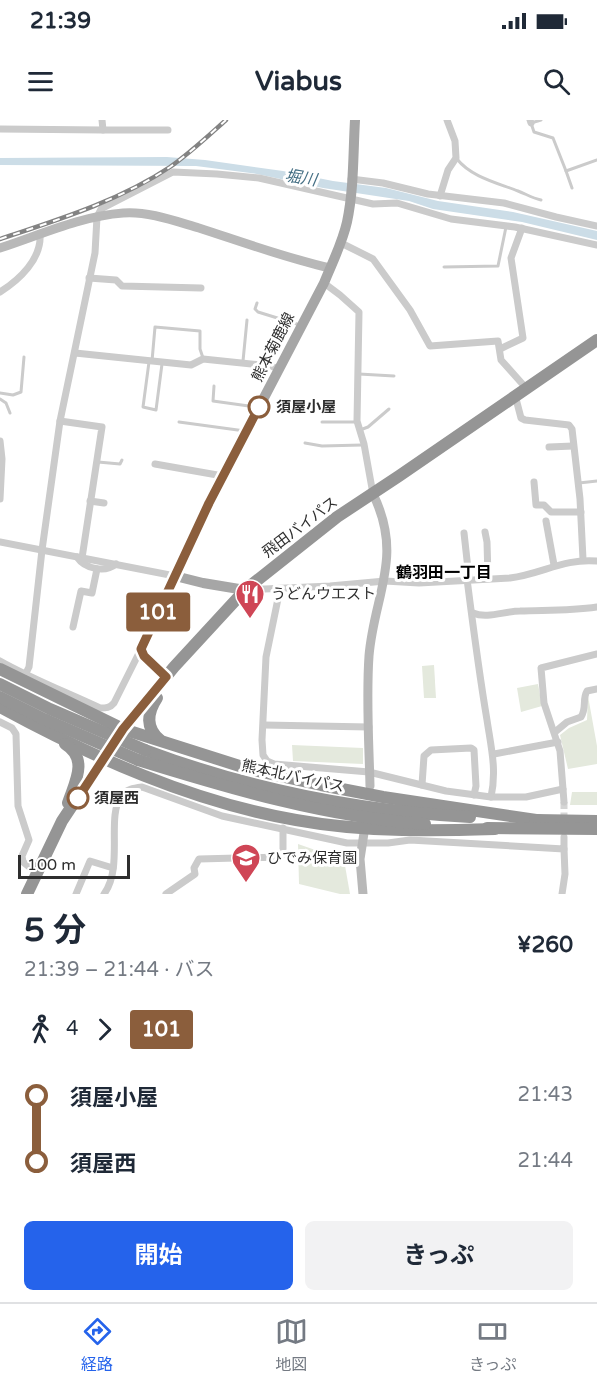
<!DOCTYPE html>
<html lang="ja">
<meta charset="utf-8">
<style>
body{margin:0;font-family:"Varela Round","Noto Sans JP",sans-serif;background:#f2f2f3;color:#1f2937;height:100vh;display:flex;flex-direction:column;font-size:22px;white-space:nowrap}
*{box-sizing:border-box;margin:0}
p{font-size:20px;color:#747a83}
.icon{flex:none;width:33px;height:33px;fill:none;stroke:currentColor;stroke-width:2;stroke-linecap:round;stroke-linejoin:round}
.map{position:relative;height:774px;overflow:hidden}
.side{display:flex;flex-direction:column;background:#fff;flex:1}
.side>*{flex:none}
.badge{padding:0 12px;border-radius:4px;font-size:21px;line-height:39px}
.scale{position:absolute;left:18px;bottom:15px;width:112px;box-sizing:border-box;padding-left:6px;border:3px solid #2e2e2e;border-top:0;font-size:16px;line-height:21px;white-space:nowrap;color:#2e2e2e;-webkit-text-stroke:4px #fff;paint-order:stroke}
.map>.badge{position:absolute;translate:-50% -50%;box-shadow:0 0 0 3px #fff}
.legs{display:flex;align-items:center;gap:9px;height:66px;padding:0 24px;font-size:20px}
.legs p{margin-inline-start:auto}
.overview{display:flex;align-items:center;justify-content:space-between;height:102px;padding:0 24px}
h1{font-size:33px;font-weight:700;line-height:45px}
.cta{display:flex;gap:12px;margin-top:auto;padding:12px 24px}
.cta a{flex:1;height:69px;border-radius:9px;background:#2563eb;color:#fff;font-size:24px;font-weight:700;line-height:69px;text-align:center}
.cta a+a{background:#f2f2f3;color:#1f2937}
ul{padding:0 24px;list-style:none}
li{display:flex;align-items:center;gap:21px;height:66px;font-size:22px}
li i{display:grid;place-items:center;width:9px;height:100%;margin:0 8px;background:currentColor}
li i::after{content:'';width:15px;height:15px;margin:-8px;border:4px solid;border-radius:50%;background:#fff}
li p{margin-inline-start:auto}
li:first-child i{background:linear-gradient(#0000 50%,currentColor 0)}
li:last-child i{background:linear-gradient(currentColor 50%,#0000 0)}
.status{display:flex;justify-content:space-between;align-items:center;height:42px;padding:0 30px;background:#fff;direction:ltr}
.status svg{height:16px;fill:currentColor}
header{display:flex;justify-content:space-between;align-items:center;height:78px;padding:0 24px;background:#fff;font-size:27px;font-weight:700}
.tab-bar{display:flex;justify-content:space-around;align-items:center;height:84px;border-top:2px solid #e0e1e3;background:#fff;font-size:16px;color:#747a83}
.tab-bar a{display:grid;justify-items:center;gap:3px}
.tab-bar .selected{color:#2563eb}
.map>svg:first-child{display:block}
.green{fill:#e4e9dd}
.water{fill:#ccdde7}
.lines{fill:none;stroke-linecap:round;stroke-linejoin:round}
.street-tunnel{stroke:#d5d5d5;stroke-width:7;stroke-dasharray:7 3.5;stroke-linecap:butt}
.lane{stroke:#cbcbcb;stroke-width:3}
.street{stroke:#cbcbcb;stroke-width:7}
.secondary{stroke:#b8b8b8;stroke-width:9}
.primary{stroke:#a6a6a6;stroke-width:10}
.highway{stroke:#959595;stroke-width:12}
.rail-casing{stroke:#838383;stroke-width:4.5}
.rail{stroke:#fff;stroke-width:2;stroke-dasharray:7;stroke-linecap:butt}
.highway-bridge{stroke:#959595;stroke-width:12}
.line-1-casing{stroke:#fff;stroke-width:14}
.line-1{stroke:#8b5e3c;stroke-width:9}
.stop-1-dot{fill:#fff;stroke:#8b5e3c;stroke-width:3}
.labels{text-anchor:middle;stroke-width:6;stroke-linejoin:round;paint-order:stroke}
.street-label{font-size:15px;fill:#2e2e2e;stroke:#fff}
.stop-label{font-size:15px;font-weight:bold;fill:#2e2e2e;stroke:#fff;text-anchor:start}
.poi-label{font-size:15px;fill:#2e2e2e;stroke:#fff;text-anchor:start}
.water-label{font-size:16px;font-style:italic;fill:#467085;stroke:#fff}
.neighbourhood-label{font-size:16px;font-weight:bold;fill:#000;stroke:#fff}
</style>
<div class="status"><b>21:39</b><svg viewBox="0 0 49 12"><path d="M0 12V9h3v3zM5 12V6h3v6zM10 12V3h3v9zM15 12V0h3v12zM26 1h20v11H26zM47 4h2v5h-2z"/></svg></div>
<header><svg class="icon" aria-label="menu" viewBox="0 0 24 24"><path d="M4 6h16M4 12h16M4 18h16"/></svg>Viabus<svg class="icon" aria-label="search" viewBox="0 0 24 24"><circle cx="10" cy="10" r="6"/><path d="M15 15l6 6"/></svg></header>
<div class="map">
<svg width="597" height="774" viewBox="0 0 597 774">
<rect width="100%" height="100%" fill="#fff"/>
<!-- green -->
<g class="green">
<path d="M 434,545 L 436,578 L 424,578 L 422,546 Z"/>
<path d="M 538,564 L 542,586 L 521,592 L 517,568 Z"/>
<path d="M 588,576 L 597,626 L 597,644 L 568,649 L 560,615 L 569,608 L 587,600 Z"/>
<path d="M 292,625 L 363,628 L 363,644 L 293,641 Z"/>
<path d="M 572,672 L 597,672 L 597,685 L 570,685 Z"/>
<path d="M 298,724 L 344,740 L 350,774 L 340,774 L 299,764 Z"/>
</g>
<!-- water -->
<path class="water" d="M 167,37 L 205,40 L 283,51 L 333,61 L 386,68 L 438,81 L 513,92 L 597,111 L 597,120 L 522,102 L 433,89 L 409,81 L 323,68 L 257,54 L 196,46 L 0,45 L 0,38 Z"/>
<g class="lines">
<!-- street-tunnel -->
<path class="street-tunnel" d="M 564,682 L 564,703"/>
<!-- lane -->
<g class="lane">
<path d="M 541,0 L 531,3 L 534,12 L 553,18 L 566,51"/>
<path d="M 457,39 C 471,57 498,63 518,71 C 526,74 532,78 541,80"/>
<path d="M 572,68 L 566,51 L 597,40"/>
<path d="M 444,147 L 498,146 L 506,107"/>
<path d="M 257,183 L 255,189 L 258,192 L 300,205"/>
<path d="M 152,241 L 155,207 L 200,211 L 200,229 L 203,238"/>
<path d="M 243,241 L 247,200"/>
<path d="M 149,242 L 143,287 L 156,290 L 162,244"/>
<path d="M 359,254 L 394,256"/>
<path d="M 214,266 L 213,281 L 256,287"/>
<path d="M 0,273 L 13,275 L 21,272 L 24,237"/>
<path d="M 0,279 L 6,283 L 10,293"/>
<path d="M 179,302 L 245,311"/>
<path d="M 322,302 L 355,302"/>
<path d="M 360,310 L 368,307 L 389,289"/>
<path d="M 305,323 L 322,326 L 362,325"/>
<path d="M 98,342 L 120,344 L 122,340"/>
<path d="M 579,363 L 597,361"/>
</g>
<!-- street -->
<g class="street">
<path d="M 102,0 L 103,10 L 168,10"/>
<path d="M 530,0 L 531,3"/>
<path d="M 0,9 L 103,10"/>
<path d="M 351,59 L 383,63 L 428,74 L 504,83 L 556,97 L 597,106"/>
<path d="M 440,76 L 448,50 L 456,38 L 455,21 L 447,0"/>
<path d="M 341,123 L 373,139 L 410,190 L 430,226 L 498,221 L 501,240 L 526,268"/>
<path d="M 89,158 L 116,160 L 122,166 L 201,168"/>
<path d="M 324,163 L 340,175 L 359,192 L 357,301 L 364,324 L 373,374"/>
<path d="M 0,172 C 19,160 42,139 40,114"/>
<path d="M 500,229 L 523,218 L 511,138 L 522,108"/>
<path d="M 75,233 L 191,245 L 203,239 L 271,246 L 279,249"/>
<path d="M 515,275 L 521,298 L 525,300 L 569,305 L 572,309 L 580,379 L 583,439"/>
<path d="M 60,301 L 102,307 L 82,438"/>
<path d="M 0,321 L 2,339 L 0,379"/>
<path d="M 549,327 L 573,326"/>
<path d="M 155,344 L 223,356"/>
<path d="M 534,362 L 536,385 L 544,385 L 551,392 L 581,392"/>
<path d="M 90,381 L 104,383"/>
<path d="M 546,401 L 554,445"/>
<path d="M 485,412 L 487,422 L 488,458"/>
<path d="M 464,413 L 469,458"/>
<path d="M 0,422 L 175,456"/>
<path d="M 77,437 C 85,449 105,453 116,444"/>
<path d="M 467,459 C 473,506 479,553 487,600 C 491,627 497,650 491,677 L 526,677 L 563,669"/>
<path d="M 280,469 L 266,537 L 262,620 L 263,635 L 267,641 L 274,644 L 369,652 L 446,671 L 491,677"/>
<path d="M 246,470 L 330,466 L 385,461 L 419,463 L 510,458 C 542,454 564,438 597,441"/>
<path d="M 473,493 C 487,499 505,491 520,491 C 547,490 570,491 597,487"/>
<path d="M 73,507 L 81,471 L 92,473 L 97,449"/>
<path d="M 0,541 C 32,559 66,572 100,588 C 106,588 110,588 114,583 L 141,529"/>
<path d="M 25,555 L 29,547 L 42,430 L 60,301 L 95,133 L 97,97 L 101,89 L 173,52 L 217,54 L 259,58 L 373,84 L 397,83 L 451,99 L 515,107 L 597,125"/>
<path d="M 0,602 L 12,608 L 16,614 L 18,686 L 29,720 L 22,736 L 23,742 L 37,753"/>
<path d="M 264,605 L 369,607"/>
<path d="M 555,612 L 567,602 L 581,597 C 587,588 582,579 587,571 L 597,569"/>
<path d="M 494,634 L 558,622"/>
<path d="M 422,665 L 424,636 L 431,630 L 471,628 L 474,630 L 476,666 L 474,675"/>
<path d="M 564,682 L 560,631 L 544,583 L 541,548 L 597,534"/>
<path d="M 76,774 L 90,741 L 113,748"/>
<path d="M 104,774 C 124,747 106,698 121,676 C 126,669 134,668 142,667 L 222,696 L 347,723 L 388,723 L 410,720 L 564,729 L 564,717"/>
<path d="M 166,774 L 195,754 L 194,748 L 199,739 L 280,737 L 283,734 L 283,708"/>
<path d="M 562,774 L 565,754 L 564,729"/>
</g>
<!-- secondary -->
<g class="secondary">
<path d="M 0,128 C 40,115 81,96 123,93 C 148,91 175,101 199,108 C 242,122 286,138 330,148"/>
<path d="M 166,557 L 144,536 L 141,529 L 175,456"/>
<path d="M 370,666 C 369,623 366,579 369,536 C 374,475 404,437 373,374"/>
<path d="M 363,774 L 360,739 L 364,713"/>
</g>
<!-- primary -->
<path class="primary" d="M 245,470 L 203,463 L 175,456 L 209,383 L 324,163 C 332,143 342,124 347,102 C 354,69 353,34 355,0"/>
<!-- highway -->
<g class="highway">
<path d="M 0,549 L 123,609 L 249,649 L 321,665 L 383,677 L 543,701"/>
<path d="M 157,578 C 147,593 145,608 160,620"/>
<path d="M 0,587 C 92,637 192,682 296,700 C 362,712 428,711 495,709"/>
<path d="M 65,624 C 89,639 75,662 68,683"/>
<path d="M 145,630 C 249,669 359,691 470,697"/>
<path d="M 138,640 C 232,669 326,697 425,704"/>
<path d="M 535,700 L 597,701"/>
<path d="M 487,708 L 597,709"/>
<path d="M 27,774 L 62,701 L 123,609 L 174,547 L 245,470 L 337,397 L 399,356 L 597,220"/>
</g>
<!-- rail casing -->
<g class="rail-casing">
<path id="rail" d="M 0,119 C 57,100 119,81 170,47 C 190,33 208,16 226,0"/>
</g>
<!-- rail -->
<use href="#rail" class="rail"/>
<!-- highway-bridge -->
<g class="highway-bridge">
<path d="M 0,564 L 50,589 L 145,630"/>
<path d="M 0,577 L 44,599 L 138,640"/>
</g>
</g>
<g class="lines">
<!-- line-1 casing -->
<g class="line-1-casing">
<path id="line-1" d="M 78,678 L 123,609 L 166,557 L 144,536 L 141,529 L 209,383 L 259,287"/>
</g>
<!-- line-1 -->
<use href="#line-1" class="line-1"/>
</g>
<!-- icons -->
<defs>
<g id="restaurant-pin" transform="scale(1.5)"><path d="M0 17L-7.5 6A9.5 9.5 0 1 1 7.5 6Z" fill="#cf4656" stroke="#fff"/><path d="M-5-6h1v4h1v-4h1v4h1v-4h1v5L-1.5 .5V6h-2V.5L-5-1ZM5-6V6H3V1.5H1.5Q1.5-4 5-6Z" fill="#fff"/></g>
<g id="school-pin" transform="scale(1.5)"><path d="M0 17L-7.5 6A9.5 9.5 0 1 1 7.5 6Z" fill="#cf4656" stroke="#fff"/><path d="M0-5L7-2L0 1L-7-2ZM-4 1L0 2.5L4 1V4Q0 6-4 4Z" fill="#fff"/></g>
</defs>
<g fill-rule="evenodd">
<use href="#restaurant-pin" x="250" y="474"/>
<use href="#school-pin" x="246" y="738"/>
</g>
<!-- markers -->
<g class="stop-1-dot">
<circle cx="259" cy="287" r="10"/>
<circle cx="78" cy="678" r="10"/>
</g>
<g class="labels">
<!-- street labels -->
<g class="street-label">
<text transform="translate(273 227) rotate(-63)" y="5">熊本菊鹿線</text>
<text transform="translate(300 407) rotate(-37)" y="5">飛田バイパス</text>
<text transform="translate(293 656) rotate(12)" y="5">熊本北バイパス</text>
</g>
<!-- stop labels -->
<g class="stop-label">
<text x="276" y="292">須屋小屋</text>
<text x="94" y="683">須屋西</text>
</g>
<!-- poi labels -->
<g class="poi-label">
<text x="271" y="479">うどんウエスト</text>
<text x="267" y="743">ひでみ保育園</text>
</g>
<!-- water labels -->
<g class="water-label">
<text transform="translate(301 57) rotate(9)" y="6">堀川</text>
</g>
<!-- neighbourhood labels -->
<g class="neighbourhood-label">
<text x="444" y="458">鶴羽田一丁目</text>
</g>
</g>
</svg>
<div class="scale">100 m</div>
<b class="badge" style="left:158px;top:492px;background:#8b5e3c;color:#fff">101</b>
</div>
<section class="side">
<div class="overview"><div><h1>5 分</h1><p>21:39 – 21:44 · バス</p></div><b>¥260</b></div>
<div class="legs"><svg class="icon" aria-label="walk" viewBox="0 0 24 24"><circle cx="13" cy="4" r="2"/><path d="M13 8l-2 6 4 7M11 14l-3 7M7 12l3-4h3l4 4"/></svg>4<svg class="icon" aria-label="forward" viewBox="0 0 24 24"><path d="M9 5l7 7-7 7"/></svg><b class="badge" style="background:#8b5e3c;color:#fff">101</b></div>
<ul>
<li><i style="color:#8b5e3c"></i><b>須屋小屋</b><p>21:43</p></li>
<li><i style="color:#8b5e3c"></i><b>須屋西</b><p>21:44</p></li>
</ul>
<div class="cta"><a>開始</a><a>きっぷ</a></div>
</section>
<nav class="tab-bar">
<a class="selected"><svg class="icon" aria-label="directions" viewBox="0 0 24 24"><path d="M12 3l9 9-9 9-9-9zM9 14v-3h6M13 9l2 2-2 2"/></svg>経路</a>
<a><svg class="icon" aria-label="map" viewBox="0 0 24 24"><path d="M3 6l6-2 6 2 6-2v14l-6 2-6-2-6 2zM9 4v14M15 6v14"/></svg>地図</a>
<a><svg class="icon" aria-label="tickets" viewBox="0 0 24 24"><path d="M3 7h18v10H3zM15 7v10"/></svg>きっぷ</a>
</nav>
